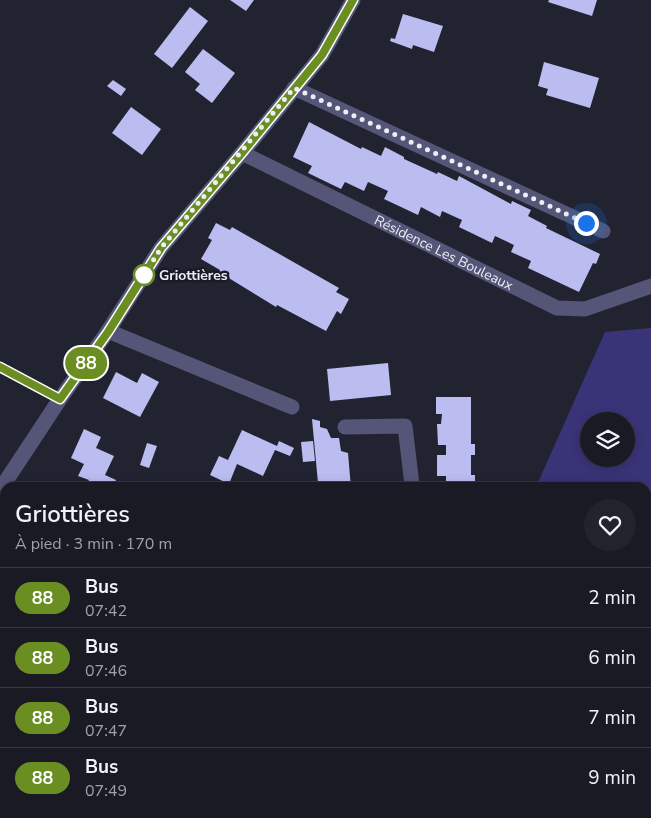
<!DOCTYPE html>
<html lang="fr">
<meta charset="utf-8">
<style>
body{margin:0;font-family:"Nunito Sans",sans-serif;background:#23232d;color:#f1f3f6;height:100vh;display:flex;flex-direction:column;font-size:19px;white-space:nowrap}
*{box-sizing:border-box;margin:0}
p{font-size:16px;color:#9fa1a7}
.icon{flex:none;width:28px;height:28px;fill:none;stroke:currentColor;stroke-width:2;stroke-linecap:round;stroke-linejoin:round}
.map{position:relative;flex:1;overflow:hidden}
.drawer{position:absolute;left:0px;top:482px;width:651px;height:336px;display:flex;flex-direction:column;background:#1a1a25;border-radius:15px 15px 0 0;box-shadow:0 2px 12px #0003,0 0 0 1px #383842}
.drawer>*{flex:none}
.badge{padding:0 10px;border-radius:16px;font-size:18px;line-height:32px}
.controls{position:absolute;left:580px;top:412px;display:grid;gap:10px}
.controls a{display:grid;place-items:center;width:55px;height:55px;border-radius:50%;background:#1a1a25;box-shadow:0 2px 12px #0003,0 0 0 1px #383842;font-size:25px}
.you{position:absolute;width:25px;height:25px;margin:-12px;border:4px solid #fff;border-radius:50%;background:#1a73e8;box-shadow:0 0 0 8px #1a73e833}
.map>.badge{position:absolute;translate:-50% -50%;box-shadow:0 0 0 2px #fff}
.round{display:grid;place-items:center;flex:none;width:52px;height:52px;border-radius:26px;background:#23232d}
.summary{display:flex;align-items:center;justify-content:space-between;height:85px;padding:0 15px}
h1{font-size:24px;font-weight:600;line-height:38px}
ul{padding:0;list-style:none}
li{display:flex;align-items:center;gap:15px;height:60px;padding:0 15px;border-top:1px solid #383842}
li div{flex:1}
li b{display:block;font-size:19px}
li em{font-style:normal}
li .badge{min-width:55px;font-weight:700;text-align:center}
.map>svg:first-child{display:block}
.green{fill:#393478;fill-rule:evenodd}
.building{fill:#bbbdf1}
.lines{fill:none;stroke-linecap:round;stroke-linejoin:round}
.service{stroke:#545577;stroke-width:10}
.minor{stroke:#545577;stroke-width:15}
.line-casing{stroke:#fff;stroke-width:11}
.line{stroke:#6b8e23;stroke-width:8}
.walk{stroke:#eeeef8;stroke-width:5;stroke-dasharray:0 9}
.stop-dot{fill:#fff;stroke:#6b8e23;stroke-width:2.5}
.labels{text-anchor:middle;stroke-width:5;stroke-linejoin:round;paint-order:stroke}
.street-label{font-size:14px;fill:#eeeef8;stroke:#191927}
.stop-label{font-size:14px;font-weight:bold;fill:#eeeef8;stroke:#191927;text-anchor:start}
</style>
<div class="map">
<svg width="651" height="818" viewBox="0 0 651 818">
<rect width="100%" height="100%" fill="#222331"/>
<!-- green -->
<g class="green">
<path d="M 651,328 L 651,699 L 646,710 L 646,488 L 536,487 L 605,332 ZM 626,421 L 626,459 L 589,459 L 589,421 Z"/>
<path d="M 484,814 L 602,814 L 601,818 L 496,818 Z"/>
</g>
<!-- building -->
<g class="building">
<path d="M 230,0 L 254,0 L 246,11 Z"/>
<path d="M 549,0 L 597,0 L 592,16 L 548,2 Z"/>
<path d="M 190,7 L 208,21 L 172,68 L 154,54 Z"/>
<path d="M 403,14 L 443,26 L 434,52 L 413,45 L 412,49 L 390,41 L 391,38 L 395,39 Z"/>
<path d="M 203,49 L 235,73 L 212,103 L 195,90 L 200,84 L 185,72 Z"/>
<path d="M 544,62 L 599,78 L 590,108 L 546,95 L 548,89 L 538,86 Z"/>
<path d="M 113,80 L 126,89 L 121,96 L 107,86 Z"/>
<path d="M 131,107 L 161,129 L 142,155 L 112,133 Z"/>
<path d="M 309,122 L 361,149 L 362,147 L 381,156 L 385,147 L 404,157 L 404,159 L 437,174 L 438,172 L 457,181 L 459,176 L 511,204 L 512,201 L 531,210 L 528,216 L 547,226 L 546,228 L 600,254 L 596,264 L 593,263 L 579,292 L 528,268 L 531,261 L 511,252 L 514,245 L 495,236 L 492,243 L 459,227 L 462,220 L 442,211 L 440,217 L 421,207 L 418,215 L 384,199 L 388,191 L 368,182 L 364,191 L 345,182 L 341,189 L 308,173 L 312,166 L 293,157 Z"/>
<path d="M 216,223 L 230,230 L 232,227 L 339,288 L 336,292 L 349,299 L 341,314 L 337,311 L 326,331 L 277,305 L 276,307 L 219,272 L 220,270 L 201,259 L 212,240 L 208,238 Z"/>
<path d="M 388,363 L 391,395 L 330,401 L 327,369 Z"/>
<path d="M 116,372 L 137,383 L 142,373 L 159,382 L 140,417 L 103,398 Z"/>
<path d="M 436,397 L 471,397 L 471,444 L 475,444 L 475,455 L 471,455 L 471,475 L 475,475 L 475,488 L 446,488 L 446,476 L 437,476 L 437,455 L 446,455 L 446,445 L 438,445 L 437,424 L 441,424 L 442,414 L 436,414 Z"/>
<path d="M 312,419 L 320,421 L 320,427 L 327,429 L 331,438 L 339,438 L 341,451 L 348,453 L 351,488 L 329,488 L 318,483 Z"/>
<path d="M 84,429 L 101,437 L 96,448 L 114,456 L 105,475 L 116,480 L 113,488 L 85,488 L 89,480 L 78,476 L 84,464 L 71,458 Z"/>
<path d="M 242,430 L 277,446 L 279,441 L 294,448 L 290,456 L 275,450 L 263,476 L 237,464 L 229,484 L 210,475 L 219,456 L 228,460 Z"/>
<path d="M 313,441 L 315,461 L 303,462 L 301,442 Z"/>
<path d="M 147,443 L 157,446 L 149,468 L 140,465 Z"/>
<path d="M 651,720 L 651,813 L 646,811 L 646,730 Z"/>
<path d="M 0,727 L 5,729 L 5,763 L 0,761 Z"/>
<path d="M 60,814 L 93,814 L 91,818 L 58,818 Z"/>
<path d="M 183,814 L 202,814 L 210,817 L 212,814 L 222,814 L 223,817 L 222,818 L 181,818 Z"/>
<path d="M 281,814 L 419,814 L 418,818 L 292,818 Z"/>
</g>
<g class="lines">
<!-- service -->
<path class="service" d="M 0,367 L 60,399"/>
<!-- minor -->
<g class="minor">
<path d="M 294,88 L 603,231"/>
<path id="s1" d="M 242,153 L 557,308 L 585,309 L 651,286"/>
<path d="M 108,331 L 292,407"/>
<path d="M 345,427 L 405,426 L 412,485 L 411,488"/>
<path d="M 0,490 L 60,399 L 108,331 L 161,248 L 242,153 L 322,55 L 353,0"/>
<path d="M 0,593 L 5,595"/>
<path d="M 130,818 L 132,814"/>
</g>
</g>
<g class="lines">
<!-- line casing -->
<g class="line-casing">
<path id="line" d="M 0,367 L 60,399 L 108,332 L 161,248 L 242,153 L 322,55 L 353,0"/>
</g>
<!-- line -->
<use href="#line" class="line"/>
<!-- walk -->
<path class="walk" d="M 144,275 L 161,248 L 294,88 L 586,223"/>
</g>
<!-- markers -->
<circle class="stop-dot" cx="144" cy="275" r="10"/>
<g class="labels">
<!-- street labels -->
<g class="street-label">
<text dy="5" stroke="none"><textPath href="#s1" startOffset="225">Résidence Les Bouleaux</textPath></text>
</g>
<!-- stop labels -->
<g class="stop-label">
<text x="159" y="280">Griottières</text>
</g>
</g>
</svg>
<div class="controls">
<a><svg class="icon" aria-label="layers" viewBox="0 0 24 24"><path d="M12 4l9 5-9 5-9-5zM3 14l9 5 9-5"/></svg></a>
</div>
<div class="you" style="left:586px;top:223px"></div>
<b class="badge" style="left:86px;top:363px;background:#6b8e23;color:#fff">88</b>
<section class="drawer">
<div class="summary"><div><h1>Griottières</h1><p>À pied · 3 min · 170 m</p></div><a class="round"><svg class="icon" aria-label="heart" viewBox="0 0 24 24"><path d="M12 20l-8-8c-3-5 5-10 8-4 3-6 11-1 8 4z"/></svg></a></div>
<ul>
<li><span class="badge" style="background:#6b8e23;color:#fff">88</span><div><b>Bus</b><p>07:42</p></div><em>2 min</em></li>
<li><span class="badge" style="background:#6b8e23;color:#fff">88</span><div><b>Bus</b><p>07:46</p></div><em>6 min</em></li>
<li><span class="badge" style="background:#6b8e23;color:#fff">88</span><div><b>Bus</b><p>07:47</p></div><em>7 min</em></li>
<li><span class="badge" style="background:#6b8e23;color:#fff">88</span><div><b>Bus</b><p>07:49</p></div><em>9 min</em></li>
</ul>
</section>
</div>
